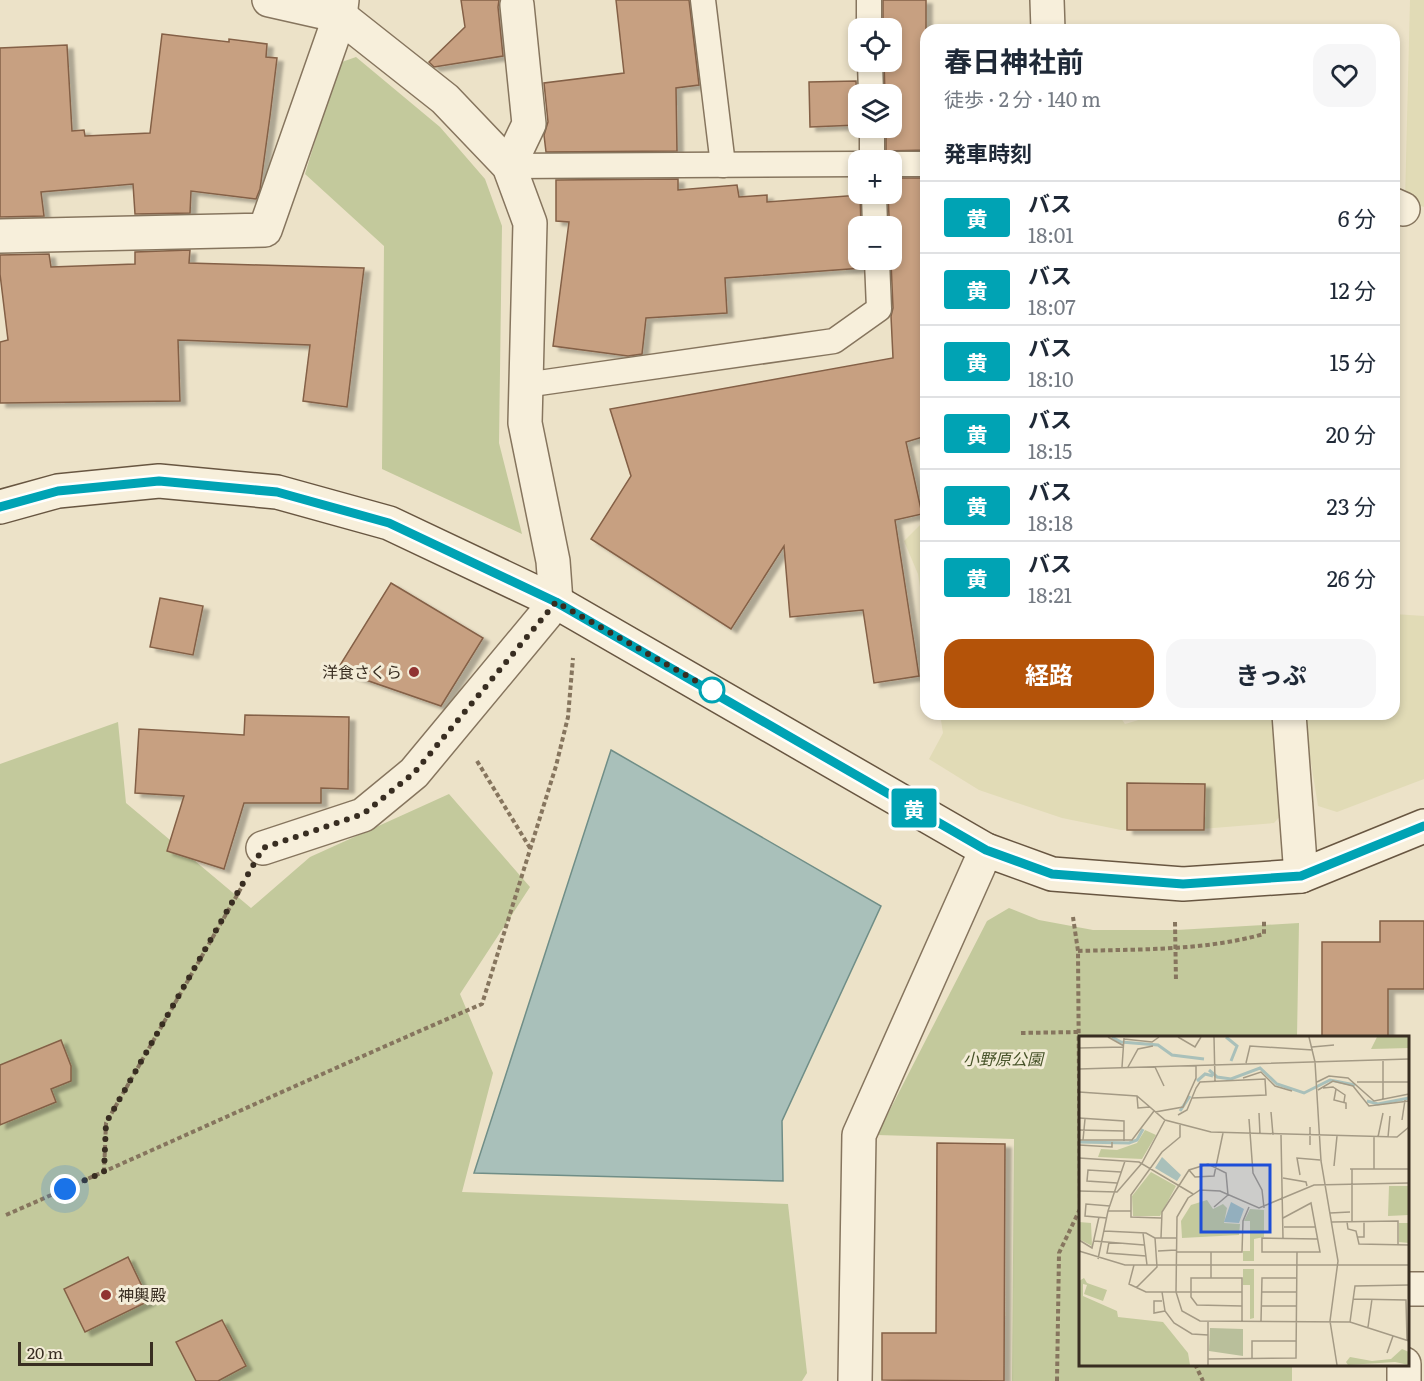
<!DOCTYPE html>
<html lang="ja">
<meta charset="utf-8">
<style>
body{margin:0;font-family:Literata,"Noto Sans JP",serif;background:#f6f6f7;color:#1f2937;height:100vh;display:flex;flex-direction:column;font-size:22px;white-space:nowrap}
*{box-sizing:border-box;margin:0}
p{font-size:20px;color:#747a83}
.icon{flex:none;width:33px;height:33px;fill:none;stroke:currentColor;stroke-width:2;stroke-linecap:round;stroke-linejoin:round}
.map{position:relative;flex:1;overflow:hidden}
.sheet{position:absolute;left:920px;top:24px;width:480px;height:696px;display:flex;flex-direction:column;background:#fff;border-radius:18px;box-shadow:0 3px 9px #0003}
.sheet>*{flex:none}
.badge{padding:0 12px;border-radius:4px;font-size:21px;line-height:39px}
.controls{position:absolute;left:848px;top:18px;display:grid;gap:12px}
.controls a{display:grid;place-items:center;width:54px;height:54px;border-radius:12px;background:#fff;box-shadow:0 3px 9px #0003;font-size:30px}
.scale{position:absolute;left:18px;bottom:15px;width:135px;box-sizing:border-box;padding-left:6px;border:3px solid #382d21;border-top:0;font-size:16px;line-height:21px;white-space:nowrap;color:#382d21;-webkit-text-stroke:4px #f3ecd7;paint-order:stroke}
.you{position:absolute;width:30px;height:30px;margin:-15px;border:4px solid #fff;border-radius:50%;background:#1a73e8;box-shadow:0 0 0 9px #1a73e833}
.map>.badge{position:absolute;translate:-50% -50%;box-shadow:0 0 0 3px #fff}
h2{padding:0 24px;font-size:22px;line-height:54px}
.round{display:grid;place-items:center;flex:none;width:63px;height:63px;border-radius:18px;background:#f6f6f7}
.headline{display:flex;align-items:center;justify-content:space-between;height:102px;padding:0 24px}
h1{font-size:28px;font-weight:700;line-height:45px}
.button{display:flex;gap:12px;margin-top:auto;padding:12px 24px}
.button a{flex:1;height:69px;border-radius:18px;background:#b45309;color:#fff;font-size:24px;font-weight:700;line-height:69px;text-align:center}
.button a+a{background:#f6f6f7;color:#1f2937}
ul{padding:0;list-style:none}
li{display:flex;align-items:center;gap:18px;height:72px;padding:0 24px;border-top:2px solid #e0e1e3}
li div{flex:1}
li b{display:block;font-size:22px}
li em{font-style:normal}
li .badge{min-width:66px;font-weight:700;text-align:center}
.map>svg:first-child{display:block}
.farmland{fill:#e1dbb6}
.green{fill:#c3c99c}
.water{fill:#a9c0ba;stroke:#708e87;stroke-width:1.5}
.building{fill:#c7a081;stroke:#846046;stroke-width:1.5;filter:url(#shadow)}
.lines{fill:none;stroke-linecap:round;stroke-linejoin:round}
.lane-casing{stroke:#86755e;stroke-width:27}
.street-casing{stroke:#86755e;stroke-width:36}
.secondary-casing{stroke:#685641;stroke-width:36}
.path{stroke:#86755e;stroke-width:4;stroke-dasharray:4.5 3;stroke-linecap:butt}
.lane{stroke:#f7efdb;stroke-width:24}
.street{stroke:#f7efdb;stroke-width:33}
.secondary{stroke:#f7efdb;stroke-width:33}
.line-casing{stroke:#fff;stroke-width:14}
.line{stroke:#00a3b4;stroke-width:9}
.walk{stroke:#382d21;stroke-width:6;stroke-dasharray:0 10.8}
.poi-dot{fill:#913432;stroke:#f3ecd7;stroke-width:2}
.stop-dot{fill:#fff;stroke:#00a3b4;stroke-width:3}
.labels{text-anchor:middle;stroke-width:6;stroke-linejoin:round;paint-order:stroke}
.poi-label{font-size:16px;fill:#382d21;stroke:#f3ecd7;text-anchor:end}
.park-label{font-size:16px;font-style:italic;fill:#475329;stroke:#f3ecd7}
.inset-river{fill:none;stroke:#a9c0ba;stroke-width:3}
.inset-road{fill:none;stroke:#a49a85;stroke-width:1.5}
.view{fill:#1d4ed8;fill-opacity:0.15;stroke:#1d4ed8;stroke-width:3}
.inset-edge{fill:none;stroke:#382d21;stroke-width:3}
</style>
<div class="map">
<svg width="1424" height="1381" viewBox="0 0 1424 1381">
<defs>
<filter id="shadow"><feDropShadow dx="6" dy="4" stdDeviation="1.5" flood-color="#0004"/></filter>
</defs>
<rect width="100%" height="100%" fill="#ece2c8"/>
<!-- farmland -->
<g class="farmland">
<path d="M 1410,0 L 1424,0 L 1424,207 L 1405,201 Z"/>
<path d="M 925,520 L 925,620 L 918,574 L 904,541 Z"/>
<path d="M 1394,614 L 1424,616 L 1424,779 L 1337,812 L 1318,806 L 1303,714 L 1394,714 Z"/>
<path d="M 940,714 L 1118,714 L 1125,724 L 1159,714 L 1274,714 L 1284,812 L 1274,823 L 1177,831 L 1121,830 L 1062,818 L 979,790 L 929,759 L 943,733 Z"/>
</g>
<!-- green -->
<g class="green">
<path d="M 356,57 L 440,127 L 485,179 L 502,226 L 499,443 L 522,534 L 382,469 L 384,246 L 305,174 L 339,63 Z"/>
<path d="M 118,722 L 126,803 L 251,908 L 310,857 L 449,794 L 530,887 L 460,994 L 493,1073 L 462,1192 L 788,1204 L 807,1373 L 802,1381 L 0,1381 L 0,764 Z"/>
<path d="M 1009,908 L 1039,920 L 1093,930 L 1177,930 L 1299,923 L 1297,1037 L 1080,1038 L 1080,1364 L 1292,1365 L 1292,1381 L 1012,1381 L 1014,1139 L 877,1135 L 987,921 Z"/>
</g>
<!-- water -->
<path class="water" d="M 611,750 L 881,906 L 782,1121 L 783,1181 L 474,1173 Z"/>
<!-- building -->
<g class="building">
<path d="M 461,0 L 499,0 L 498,7 L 503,56 L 434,67 L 429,62 L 465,27 Z"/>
<path d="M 616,0 L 689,0 L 699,85 L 676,88 L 677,151 L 546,152 L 544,135 L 548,122 L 544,83 L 624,73 Z"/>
<path d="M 883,0 L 926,0 L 926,150 L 886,151 L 886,128 L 891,128 L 891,94 L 885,94 L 884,62 L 891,62 L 891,28 L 883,28 Z"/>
<path d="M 162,34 L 229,42 L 229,39 L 267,44 L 266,57 L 277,58 L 270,116 L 260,189 L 256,199 L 191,191 L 190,213 L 135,214 L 133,184 L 41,192 L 44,216 L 0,217 L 0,48 L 67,45 L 72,131 L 84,130 L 85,136 L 150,133 Z"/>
<path d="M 856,81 L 858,125 L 810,127 L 809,82 Z"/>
<path d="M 891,178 L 926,178 L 926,436 L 906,442 L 922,514 L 895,520 L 919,676 L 874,683 L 863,610 L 790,617 L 784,546 L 731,629 L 591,539 L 631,476 L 610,409 L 893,358 L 891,316 L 893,308 L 888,194 L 891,194 Z"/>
<path d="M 678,179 L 678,190 L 737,185 L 739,197 L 767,195 L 767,202 L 860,195 L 861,226 L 858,226 L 858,260 L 863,260 L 863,268 L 725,278 L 727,313 L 646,318 L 642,354 L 628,356 L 553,346 L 569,222 L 556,221 L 556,180 Z"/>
<path d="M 190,250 L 189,263 L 364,268 L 347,407 L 303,401 L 310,345 L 178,340 L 180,401 L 0,403 L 0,342 L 8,340 L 0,274 L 0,255 L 49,254 L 51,267 L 135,264 L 135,252 Z"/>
<path d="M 391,583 L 483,638 L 441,706 L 337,670 Z"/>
<path d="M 160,598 L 203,606 L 193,655 L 150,647 Z"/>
<path d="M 245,715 L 349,717 L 348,789 L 321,788 L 321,803 L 244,803 L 224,869 L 167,851 L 184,796 L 135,793 L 139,729 L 244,735 Z"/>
<path d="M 1127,783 L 1205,784 L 1204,830 L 1127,830 Z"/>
<path d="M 1380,921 L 1424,921 L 1424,989 L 1388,989 L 1388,1038 L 1322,1038 L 1322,942 L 1380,942 Z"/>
<path d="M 61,1040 L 71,1066 L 71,1081 L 51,1089 L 56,1102 L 0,1125 L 0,1065 Z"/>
<path d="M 937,1143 L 1005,1144 L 1004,1381 L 882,1380 L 882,1333 L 936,1333 Z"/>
<path d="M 128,1257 L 149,1301 L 85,1332 L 64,1289 Z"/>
<path d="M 222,1320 L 246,1366 L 218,1381 L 196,1381 L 176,1342 Z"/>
</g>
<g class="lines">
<!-- lane casing -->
<g class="lane-casing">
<g id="lane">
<path d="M 703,0 L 723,165"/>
<path d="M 869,0 L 869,28"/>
<path d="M 870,62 L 871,94"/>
<path d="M 872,128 L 872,160"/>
<path d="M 891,164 L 926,164"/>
<path d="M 509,166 L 858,164"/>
<path d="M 874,194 L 875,226"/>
<path d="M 525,385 L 834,341 L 879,309 L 877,260"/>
</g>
</g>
<!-- street casing -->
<g class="street-casing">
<g id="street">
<path d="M 1047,0 L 1048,30"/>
<path d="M 509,166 L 529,124 L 517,5"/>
<path d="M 1394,205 L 1403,209"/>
<path d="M 0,236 L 265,230 L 340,16 L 342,0"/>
<path d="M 1289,714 L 1301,876"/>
<path d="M 263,848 L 363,815 L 414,773 L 556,602 L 553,561 L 525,423 L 530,223 L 509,166 L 445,99 L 340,16 L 269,0"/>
<path d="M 1408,1289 L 1424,1289"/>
<path d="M 1404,1364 L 1404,1381"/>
<path d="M 855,1381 L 859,1135 L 986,850"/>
</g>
</g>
<!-- secondary casing -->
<g class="secondary-casing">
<path id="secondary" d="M 0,507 L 58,491 L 159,481 L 277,492 L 389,523 L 556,602 L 986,850 L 1052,874 L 1183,884 L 1301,876 L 1424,826"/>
</g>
<!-- path -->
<g class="path">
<path d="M 477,761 L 530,848"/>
<path d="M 1175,922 L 1176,982"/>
<path d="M 1078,951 C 1142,949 1202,951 1264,934 L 1264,919"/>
<path d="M 1021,1033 L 1078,1032"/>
<path d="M 104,1172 L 106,1123 L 244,883"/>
<path d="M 6,1215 C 165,1145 322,1073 482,1004 L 556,766 L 568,717 L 573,658"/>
<path d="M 1195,1364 L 1203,1381"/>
<path d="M 1057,1381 L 1059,1253 L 1080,1209 L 1078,951 L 1073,917"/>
</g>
<!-- lane -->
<use href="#lane" class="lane"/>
<!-- street -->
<use href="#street" class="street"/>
<!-- secondary -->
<use href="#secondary" class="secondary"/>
</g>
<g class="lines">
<!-- line casing -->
<g class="line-casing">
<path id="line" d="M 0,507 L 58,491 L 159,481 L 277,492 L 389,523 L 556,602 L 986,850 L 1052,874 L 1183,884 L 1301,876 L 1424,826"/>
</g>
<!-- line -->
<use href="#line" class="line"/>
<!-- walk -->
<path class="walk" d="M 65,1189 L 104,1172 L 106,1123 L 263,848 L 363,814 L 414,773 L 556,602 L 712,690"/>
</g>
<!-- markers -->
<g class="poi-dot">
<circle cx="414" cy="672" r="6"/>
<circle cx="106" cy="1295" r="6"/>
</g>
<circle class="stop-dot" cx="712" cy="690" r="12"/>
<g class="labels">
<!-- poi labels -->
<g class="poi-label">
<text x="402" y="678">洋食さくら</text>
<text x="118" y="1301" text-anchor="start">神輿殿</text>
</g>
<!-- park labels -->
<g class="park-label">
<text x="1003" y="1065">小野原公園</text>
</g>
</g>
<!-- overview -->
<g transform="translate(1079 1036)">
<rect width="330" height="330" fill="#ece2c8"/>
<path d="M 298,1 L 330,1 L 330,12 L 292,13 ZM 66,94 L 77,99 L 63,123 L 19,121 L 22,113 L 38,114 L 58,107 ZM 72,136 L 97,150 L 81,180 L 54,180 L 53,160 ZM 310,150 L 330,150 L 330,179 L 309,180 ZM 128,164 L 134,173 L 144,168 L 148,172 L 145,187 L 161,188 L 160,199 L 103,202 L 102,185 L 112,169 ZM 171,173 L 185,174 L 185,201 L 175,203 L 175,225 L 164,225 L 164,215 L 171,215 L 171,185 L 165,185 ZM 0,186 L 12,187 L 13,210 L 0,203 ZM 320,187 L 330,187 L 330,207 L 320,206 ZM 164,233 L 175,233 L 175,282 L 171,283 L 171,249 L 164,249 ZM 5,242 L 8,247 L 28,254 L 24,265 L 5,258 L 8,249 L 4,248 L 4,260 L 38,275 L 39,281 L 84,286 L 109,317 L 111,329 L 0,329 L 0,245 ZM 323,313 L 330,316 L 330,329 L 316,326 L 269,329 L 267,326 L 271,321 L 293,325 L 312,323 Z" fill="#c3c99c"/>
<path d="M 131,292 L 164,293 L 164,320 L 130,315 Z" fill="#b9bf9b"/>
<path d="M 83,121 L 102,139 L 98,145 L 76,132 ZM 152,166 L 165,173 L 160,187 L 145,186 Z" fill="#a9c0ba"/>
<path class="inset-river" d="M 33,1 L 42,6 L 79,9 L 93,19 L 125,23M 147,1 L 158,10 L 152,25M 130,34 L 138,41 L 152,43 L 181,32 L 198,48 L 225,57 L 251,44 L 276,49M 118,45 L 126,38 L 134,40M 288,65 L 299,68 L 330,62M 101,75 L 111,60M 0,106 L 50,107 L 58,104 L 64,93"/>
<path class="inset-road" d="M 29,1 L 45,10M 99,1 L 116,11 L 122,1M 135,1 L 136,45M 230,1 L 236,26M 45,3 L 73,6 L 80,1M 233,11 L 255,9M 0,12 L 45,11M 304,24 L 304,63M 236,26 L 242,125 L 259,225 L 251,285 L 258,329M 167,27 L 171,10 L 234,14M 43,31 L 45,2M 49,31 L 59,13 L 74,10M 76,31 L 85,50M 0,33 L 330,23M 164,42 L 182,36 L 196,50 L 213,55M 238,46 L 250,40 L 269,42 L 295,65 L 330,58M 278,46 L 330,46M 244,52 L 254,51 L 266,59 L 265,66M 257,53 L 255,64 L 267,67 L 267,73M 239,54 L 254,45 L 274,50 L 290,70 L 330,65M 0,56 L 58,60 L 86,84 L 132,96 L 318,101 L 330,91M 58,60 L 59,72 L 71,71M 76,76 L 104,71 L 117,42 L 117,30M 192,76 L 194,99M 180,77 L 181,98M 99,79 L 108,74 L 117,52 L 121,46 L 186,43 L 187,59 L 113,62M 0,82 L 45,85 L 45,105M 170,83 L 174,137 L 183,154 L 185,172M 323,84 L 326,64M 0,94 L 45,95M 202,99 L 204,203M 299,101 L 304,77M 309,101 L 311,80M 0,104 L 53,104 L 75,75M 4,104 L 6,83M 0,109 L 33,111 L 33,106M 231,109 L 231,91M 0,122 L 60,126 L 114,158M 255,130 L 258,100M 271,133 L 330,133M 295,133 L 295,101M 110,134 L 116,141 L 135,140 L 144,97M 221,139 L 218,122 L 241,124M 204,142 L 227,146 L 228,150M 38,147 L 8,145 L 9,134 L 42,136M 330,147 L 235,149 L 180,172 L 141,155 L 121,154 L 109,162 L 98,181 L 97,256 L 103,275 L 121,285 L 271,286 L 330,305M 0,155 L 38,156 L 63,127 L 86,84M 29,175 L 52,175M 251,177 L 271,176M 28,182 L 6,180 L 7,168 L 31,170M 82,182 L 52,181 L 52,159 L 83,116 L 101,101 L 101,88M 204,182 L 232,167 L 241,216 L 183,216 L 183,202 L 239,203M 253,186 L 319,185 L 319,209M 268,186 L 269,193 L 277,195 L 280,208 L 330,209M 273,186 L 273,133M 205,191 L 237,191M 25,195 L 67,197 L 76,202 L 78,231 L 57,252M 64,197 L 68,229M 278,201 L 285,201 L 285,185M 76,202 L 97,202M 82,202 L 83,176 L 110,134 L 129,128 L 147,137 L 149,159 L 135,171M 0,204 L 13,212 L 20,181M 15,205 L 65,209M 30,206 L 28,217 L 67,220M 0,215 L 46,229 L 330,229M 79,215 L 97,214M 97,216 L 163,216 L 164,185 L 170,171M 19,223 L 29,175 L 46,125M 55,229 L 50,248 L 67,256 L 163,256M 132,242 L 132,216M 83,256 L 86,275 L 95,287 L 113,298 L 129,299M 183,256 L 217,256M 274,263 L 327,264 L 328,304M 83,265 L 75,265 L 75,277 L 86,275M 182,270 L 217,270M 129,285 L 129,329M 163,285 L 163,242 L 112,242 L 112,261 L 118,269 L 163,270M 182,285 L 183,242 L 217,242M 271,286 L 276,250 L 330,249M 289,291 L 293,263M 308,317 L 314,300M 129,323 L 217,322 L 218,216M 173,323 L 173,305 L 217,305"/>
<path class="view" d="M 122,129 L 191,129 L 191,196 L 122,196 Z"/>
<rect width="330" height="330" class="inset-edge"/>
</g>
</svg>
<div class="controls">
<a><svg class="icon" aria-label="locate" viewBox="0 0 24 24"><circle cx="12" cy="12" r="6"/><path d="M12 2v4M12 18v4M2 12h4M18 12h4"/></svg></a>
<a><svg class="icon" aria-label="layers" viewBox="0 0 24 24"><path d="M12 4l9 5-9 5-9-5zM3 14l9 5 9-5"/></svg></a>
<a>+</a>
<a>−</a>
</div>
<div class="scale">20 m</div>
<div class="you" style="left:65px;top:1189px"></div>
<b class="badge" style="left:914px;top:808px;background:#00a3b4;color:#fff">黄</b>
<section class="sheet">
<div class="headline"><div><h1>春日神社前</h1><p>徒歩 · 2 分 · 140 m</p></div><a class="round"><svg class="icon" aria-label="heart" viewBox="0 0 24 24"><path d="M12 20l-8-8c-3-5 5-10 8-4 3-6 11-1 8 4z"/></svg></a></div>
<h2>発車時刻</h2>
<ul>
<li><span class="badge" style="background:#00a3b4;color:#fff">黄</span><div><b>バス</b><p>18:01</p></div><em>6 分</em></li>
<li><span class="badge" style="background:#00a3b4;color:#fff">黄</span><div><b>バス</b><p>18:07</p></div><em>12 分</em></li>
<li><span class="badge" style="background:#00a3b4;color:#fff">黄</span><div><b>バス</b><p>18:10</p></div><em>15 分</em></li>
<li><span class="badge" style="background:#00a3b4;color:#fff">黄</span><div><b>バス</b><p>18:15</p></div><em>20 分</em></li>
<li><span class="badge" style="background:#00a3b4;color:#fff">黄</span><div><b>バス</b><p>18:18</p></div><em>23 分</em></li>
<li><span class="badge" style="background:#00a3b4;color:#fff">黄</span><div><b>バス</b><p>18:21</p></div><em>26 分</em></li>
</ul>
<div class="button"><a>経路</a><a>きっぷ</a></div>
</section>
</div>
